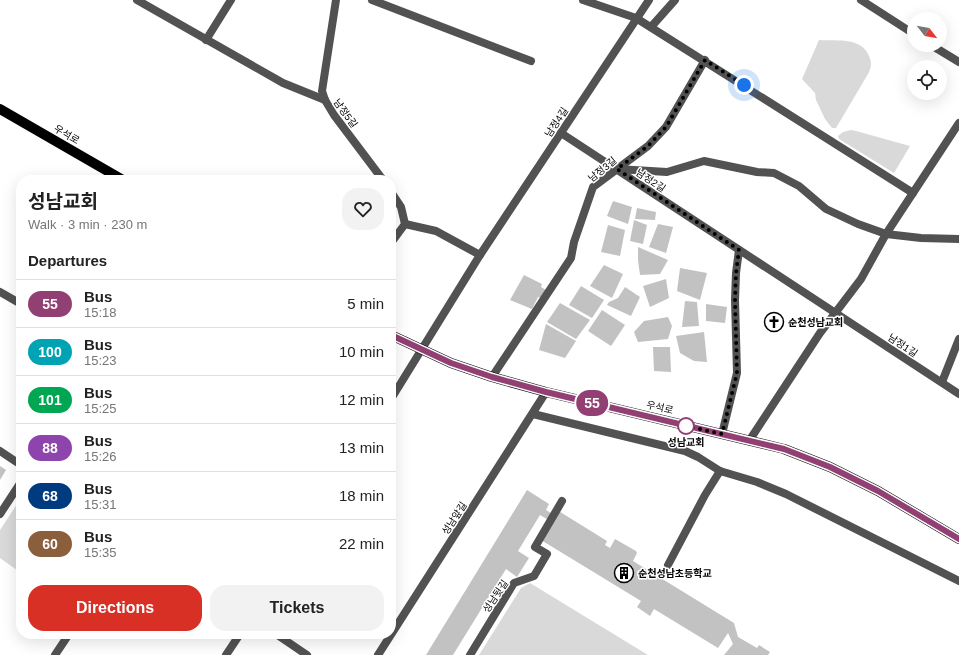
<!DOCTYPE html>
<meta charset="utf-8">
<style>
body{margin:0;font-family:Arial,"Noto Sans KR",sans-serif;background:#f2f2f2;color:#222;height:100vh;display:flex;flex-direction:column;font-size:15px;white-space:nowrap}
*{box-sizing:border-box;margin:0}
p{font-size:13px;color:#767676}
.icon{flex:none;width:22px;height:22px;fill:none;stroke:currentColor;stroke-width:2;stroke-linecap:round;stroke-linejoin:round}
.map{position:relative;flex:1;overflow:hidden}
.side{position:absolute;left:16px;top:175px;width:380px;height:464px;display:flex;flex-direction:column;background:#fff;border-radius:16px;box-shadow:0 4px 16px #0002}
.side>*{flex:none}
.badge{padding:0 8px;border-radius:13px;font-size:14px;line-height:26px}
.needle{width:26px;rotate:121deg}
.fabs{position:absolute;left:907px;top:12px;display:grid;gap:8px}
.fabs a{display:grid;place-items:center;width:40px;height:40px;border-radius:50%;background:#fff;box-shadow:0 4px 16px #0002;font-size:20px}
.you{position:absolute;width:20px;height:20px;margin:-10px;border:3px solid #fff;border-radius:50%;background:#1a73e8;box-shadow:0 0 0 6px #1a73e833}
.map>.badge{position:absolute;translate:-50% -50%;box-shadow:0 0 0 2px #fff}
h2{padding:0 12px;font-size:15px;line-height:36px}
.round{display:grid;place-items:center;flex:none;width:42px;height:42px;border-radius:16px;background:#f2f2f2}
.overview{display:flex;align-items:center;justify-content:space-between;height:68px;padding:0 12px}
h1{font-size:19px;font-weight:700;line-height:30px}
.primary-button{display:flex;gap:8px;margin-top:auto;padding:8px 12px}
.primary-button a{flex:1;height:46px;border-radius:16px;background:#d93025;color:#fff;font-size:16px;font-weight:700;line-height:46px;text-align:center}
.primary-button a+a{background:#f2f2f2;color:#222}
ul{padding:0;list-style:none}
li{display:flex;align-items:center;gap:12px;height:48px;padding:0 12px;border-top:1px solid #e0e0e0}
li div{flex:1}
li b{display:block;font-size:15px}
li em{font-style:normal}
li .badge{min-width:44px;font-weight:700;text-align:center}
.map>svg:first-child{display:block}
.green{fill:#d9d9d9}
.building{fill:#c2c2c2}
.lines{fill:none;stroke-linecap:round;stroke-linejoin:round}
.service{stroke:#525252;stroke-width:8}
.minor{stroke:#525252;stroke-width:8}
.primary{stroke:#000;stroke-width:10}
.line-casing{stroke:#fff;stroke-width:9}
.line{stroke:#923f73;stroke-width:6}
.walk{stroke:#000;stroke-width:4;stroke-dasharray:0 7.2}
.stop-dot{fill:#fff;stroke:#923f73;stroke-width:2}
.labels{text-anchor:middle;stroke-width:3;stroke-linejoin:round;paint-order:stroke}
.street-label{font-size:10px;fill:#000;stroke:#fff}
.poi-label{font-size:10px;font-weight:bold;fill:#000;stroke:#fff;text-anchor:start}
.stop-label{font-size:10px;font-weight:bold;fill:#000;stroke:#fff}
</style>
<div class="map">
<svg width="959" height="655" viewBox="0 0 959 655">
<rect width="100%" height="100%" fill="#fff"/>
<!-- green -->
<g class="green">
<path d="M 819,40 C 834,41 860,37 868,54 C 872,62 872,66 868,74 L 836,128 L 832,128 L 825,119 L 816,100 L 815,93 L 802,79 Z"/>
<path d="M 851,130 L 856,131 L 910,146 L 894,173 L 839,139 L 838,136 L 843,132 Z"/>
<path d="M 21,498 L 21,573 L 0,558 L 0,530 Z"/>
<path d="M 530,583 L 648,655 L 479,655 L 521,588 Z"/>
</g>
<!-- building -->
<g class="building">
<path d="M 613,201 L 632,207 L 628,224 L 607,216 Z"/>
<path d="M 637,208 L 656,212 L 655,220 L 635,219 Z"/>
<path d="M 634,220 L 647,225 L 643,244 L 630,241 Z"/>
<path d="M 658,224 L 673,227 L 666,253 L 649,247 Z"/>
<path d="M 608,225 L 625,230 L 620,256 L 601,252 Z"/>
<path d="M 638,247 L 668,260 L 660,274 L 640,275 L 638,260 Z"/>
<path d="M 604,265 L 623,274 L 612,298 L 590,286 Z"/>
<path d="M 680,268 L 707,273 L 700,300 L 677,291 Z"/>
<path d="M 524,275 L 542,284 L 541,287 L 546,290 L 541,298 L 538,297 L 532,309 L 510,300 Z"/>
<path d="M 666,279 L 669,298 L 650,307 L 643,286 Z"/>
<path d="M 581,286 L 604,300 L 592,318 L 569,305 Z"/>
<path d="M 625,287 L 640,297 L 631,316 L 607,305 L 609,302 L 618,298 Z"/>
<path d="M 685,301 L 697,302 L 699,326 L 682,327 Z"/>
<path d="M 560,303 L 590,320 L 576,339 L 547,322 Z"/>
<path d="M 706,304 L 727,307 L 725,323 L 706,321 Z"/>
<path d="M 602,310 L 625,325 L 611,346 L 588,331 Z"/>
<path d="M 668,317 L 672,326 L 668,339 L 638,342 L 634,332 L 644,321 Z"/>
<path d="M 546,324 L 576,341 L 565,358 L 539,350 Z"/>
<path d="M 704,332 L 707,362 L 694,361 L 680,353 L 676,336 Z"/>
<path d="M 653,347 L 670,347 L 671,372 L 654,371 Z"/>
<path d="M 0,466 L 6,470 L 0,480 Z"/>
<path d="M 527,490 L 549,504 L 546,510 L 554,515 L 557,510 L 607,541 L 605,545 L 610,548 L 615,539 L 636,551 L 637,553 L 633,561 L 734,623 L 738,637 L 757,648 L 759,645 L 770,652 L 768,655 L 724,655 L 733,644 L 728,633 L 718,648 L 654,609 L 650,616 L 637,607 L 641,601 L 541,540 L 552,522 L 540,515 L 518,551 L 529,558 L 517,577 L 506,569 L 453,655 L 426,655 Z"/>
</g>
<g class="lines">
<!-- service -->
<g class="service">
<path d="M 651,27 L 675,0"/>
<path d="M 206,40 L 231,0"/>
<path d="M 617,169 L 667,172 L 704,161 L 757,172 L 774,173 L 799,186 L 826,209 L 858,224 L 886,234"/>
<path d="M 492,377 L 571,258 L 574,242 L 593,187 L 648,146 L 666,127 L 705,60"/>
<path d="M 942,382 L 959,339"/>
<path d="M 722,434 L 737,373 L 735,300 L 736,273 L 739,250"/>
<path d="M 470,655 L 514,583 L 534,576 L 547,554 L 535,547 L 562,501"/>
</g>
<!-- minor -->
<g class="minor">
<path d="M 137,0 L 283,83 L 325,100"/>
<path d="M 336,0 L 322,91 L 325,100 L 334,115 L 383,180"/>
<path d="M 372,0 L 531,61"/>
<path d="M 583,0 L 636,18 L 913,193"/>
<path d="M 861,0 L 914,34"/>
<path d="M 931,45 L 959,62"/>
<path d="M 561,133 L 959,394"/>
<path d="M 391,192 L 401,207 L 405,224 L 391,243"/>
<path d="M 405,224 L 436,231 L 480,255"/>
<path d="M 886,234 L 921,238 L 959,239"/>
<path d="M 0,292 L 21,304"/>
<path d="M 391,399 L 480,255 L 649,0"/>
<path d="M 533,414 L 685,451 L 698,457 L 720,471 L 757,482 L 786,494 L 959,581"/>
<path d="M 749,441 L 820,333 L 861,279 L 886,234 L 959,123"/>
<path d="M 0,451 L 21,465"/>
<path d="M 0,514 L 21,482"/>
<path d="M 668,565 L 705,495 L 720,471"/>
<path d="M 276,634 L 307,655"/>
<path d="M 55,655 L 69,634"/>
<path d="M 226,655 L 240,634"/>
<path d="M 378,655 L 546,392"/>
</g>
<!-- primary -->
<g class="primary">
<path d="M 0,109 L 123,180"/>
<path d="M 391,335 L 451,363 L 492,377 L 546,392 L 784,449 L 830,467 L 878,491 L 959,539"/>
</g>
</g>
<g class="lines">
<!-- line casing -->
<g class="line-casing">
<path id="line" d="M 391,335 L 451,363 L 492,377 L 546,392 L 784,449 L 830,467 L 878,491 L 959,539"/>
</g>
<!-- line -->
<use href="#line" class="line"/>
<!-- walk -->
<path class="walk" d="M 686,426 L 722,434 L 737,373 L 735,300 L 736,273 L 739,250 L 617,169 L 648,146 L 666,127 L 705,60 L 744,85"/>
</g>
<!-- icons -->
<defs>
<g id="church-ring" transform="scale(1)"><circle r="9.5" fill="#fff" stroke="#000" stroke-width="1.5"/><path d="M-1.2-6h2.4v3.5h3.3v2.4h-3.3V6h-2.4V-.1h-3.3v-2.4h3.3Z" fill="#000"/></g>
<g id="building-ring" transform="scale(1)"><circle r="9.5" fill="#fff" stroke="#000" stroke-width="1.5"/><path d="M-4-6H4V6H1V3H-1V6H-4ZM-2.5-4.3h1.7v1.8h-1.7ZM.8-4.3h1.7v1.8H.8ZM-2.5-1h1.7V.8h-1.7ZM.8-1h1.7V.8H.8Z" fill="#000"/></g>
</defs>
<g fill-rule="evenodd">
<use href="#church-ring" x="774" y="322"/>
<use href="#building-ring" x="624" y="573"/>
</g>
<!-- markers -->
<circle class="stop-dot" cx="686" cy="426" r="8"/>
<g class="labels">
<!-- street labels -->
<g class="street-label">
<text transform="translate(346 113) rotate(54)" y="4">남정5길</text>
<text transform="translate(556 122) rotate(-57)" y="4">남정4길</text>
<text transform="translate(67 134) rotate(30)" y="4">우석로</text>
<text transform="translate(602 169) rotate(-39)" y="4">남정3길</text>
<text transform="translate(651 180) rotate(33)" y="4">남정2길</text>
<text transform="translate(903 345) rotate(33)" y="4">남정1길</text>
<text transform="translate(660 407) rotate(13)" y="4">우석로</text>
<text transform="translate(454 518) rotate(-57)" y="4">성남앞길</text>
<text transform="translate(495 596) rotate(-56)" y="4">성남뒷길</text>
</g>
<!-- poi labels -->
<g class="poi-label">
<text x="788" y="326">순천성남교회</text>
<text x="638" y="577">순천성남초등학교</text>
</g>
<!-- stop labels -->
<g class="stop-label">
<text x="686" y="446">성남교회</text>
</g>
</g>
</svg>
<div class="fabs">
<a><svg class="needle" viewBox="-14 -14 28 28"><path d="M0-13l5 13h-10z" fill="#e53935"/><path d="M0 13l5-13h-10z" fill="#767676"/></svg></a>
<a><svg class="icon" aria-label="locate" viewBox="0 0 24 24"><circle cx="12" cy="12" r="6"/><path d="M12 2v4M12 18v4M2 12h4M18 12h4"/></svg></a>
</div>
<div class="you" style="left:744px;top:85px"></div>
<b class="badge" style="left:592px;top:403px;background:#923f73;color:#fff">55</b>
<section class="side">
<div class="overview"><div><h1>성남교회</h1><p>Walk · 3 min · 230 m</p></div><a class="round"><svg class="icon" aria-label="heart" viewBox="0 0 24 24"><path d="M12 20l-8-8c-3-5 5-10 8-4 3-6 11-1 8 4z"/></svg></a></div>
<h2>Departures</h2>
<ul>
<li><span class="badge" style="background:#923f73;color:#fff">55</span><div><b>Bus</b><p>15:18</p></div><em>5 min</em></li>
<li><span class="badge" style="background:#00a3b4;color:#fff">100</span><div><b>Bus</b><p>15:23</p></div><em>10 min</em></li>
<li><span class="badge" style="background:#00a651;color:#fff">101</span><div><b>Bus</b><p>15:25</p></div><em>12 min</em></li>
<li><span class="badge" style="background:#8e44ad;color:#fff">88</span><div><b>Bus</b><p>15:26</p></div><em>13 min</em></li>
<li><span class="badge" style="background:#003b80;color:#fff">68</span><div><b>Bus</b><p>15:31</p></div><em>18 min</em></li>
<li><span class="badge" style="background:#8b5e3c;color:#fff">60</span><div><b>Bus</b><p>15:35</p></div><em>22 min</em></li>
</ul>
<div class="primary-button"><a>Directions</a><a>Tickets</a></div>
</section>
</div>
